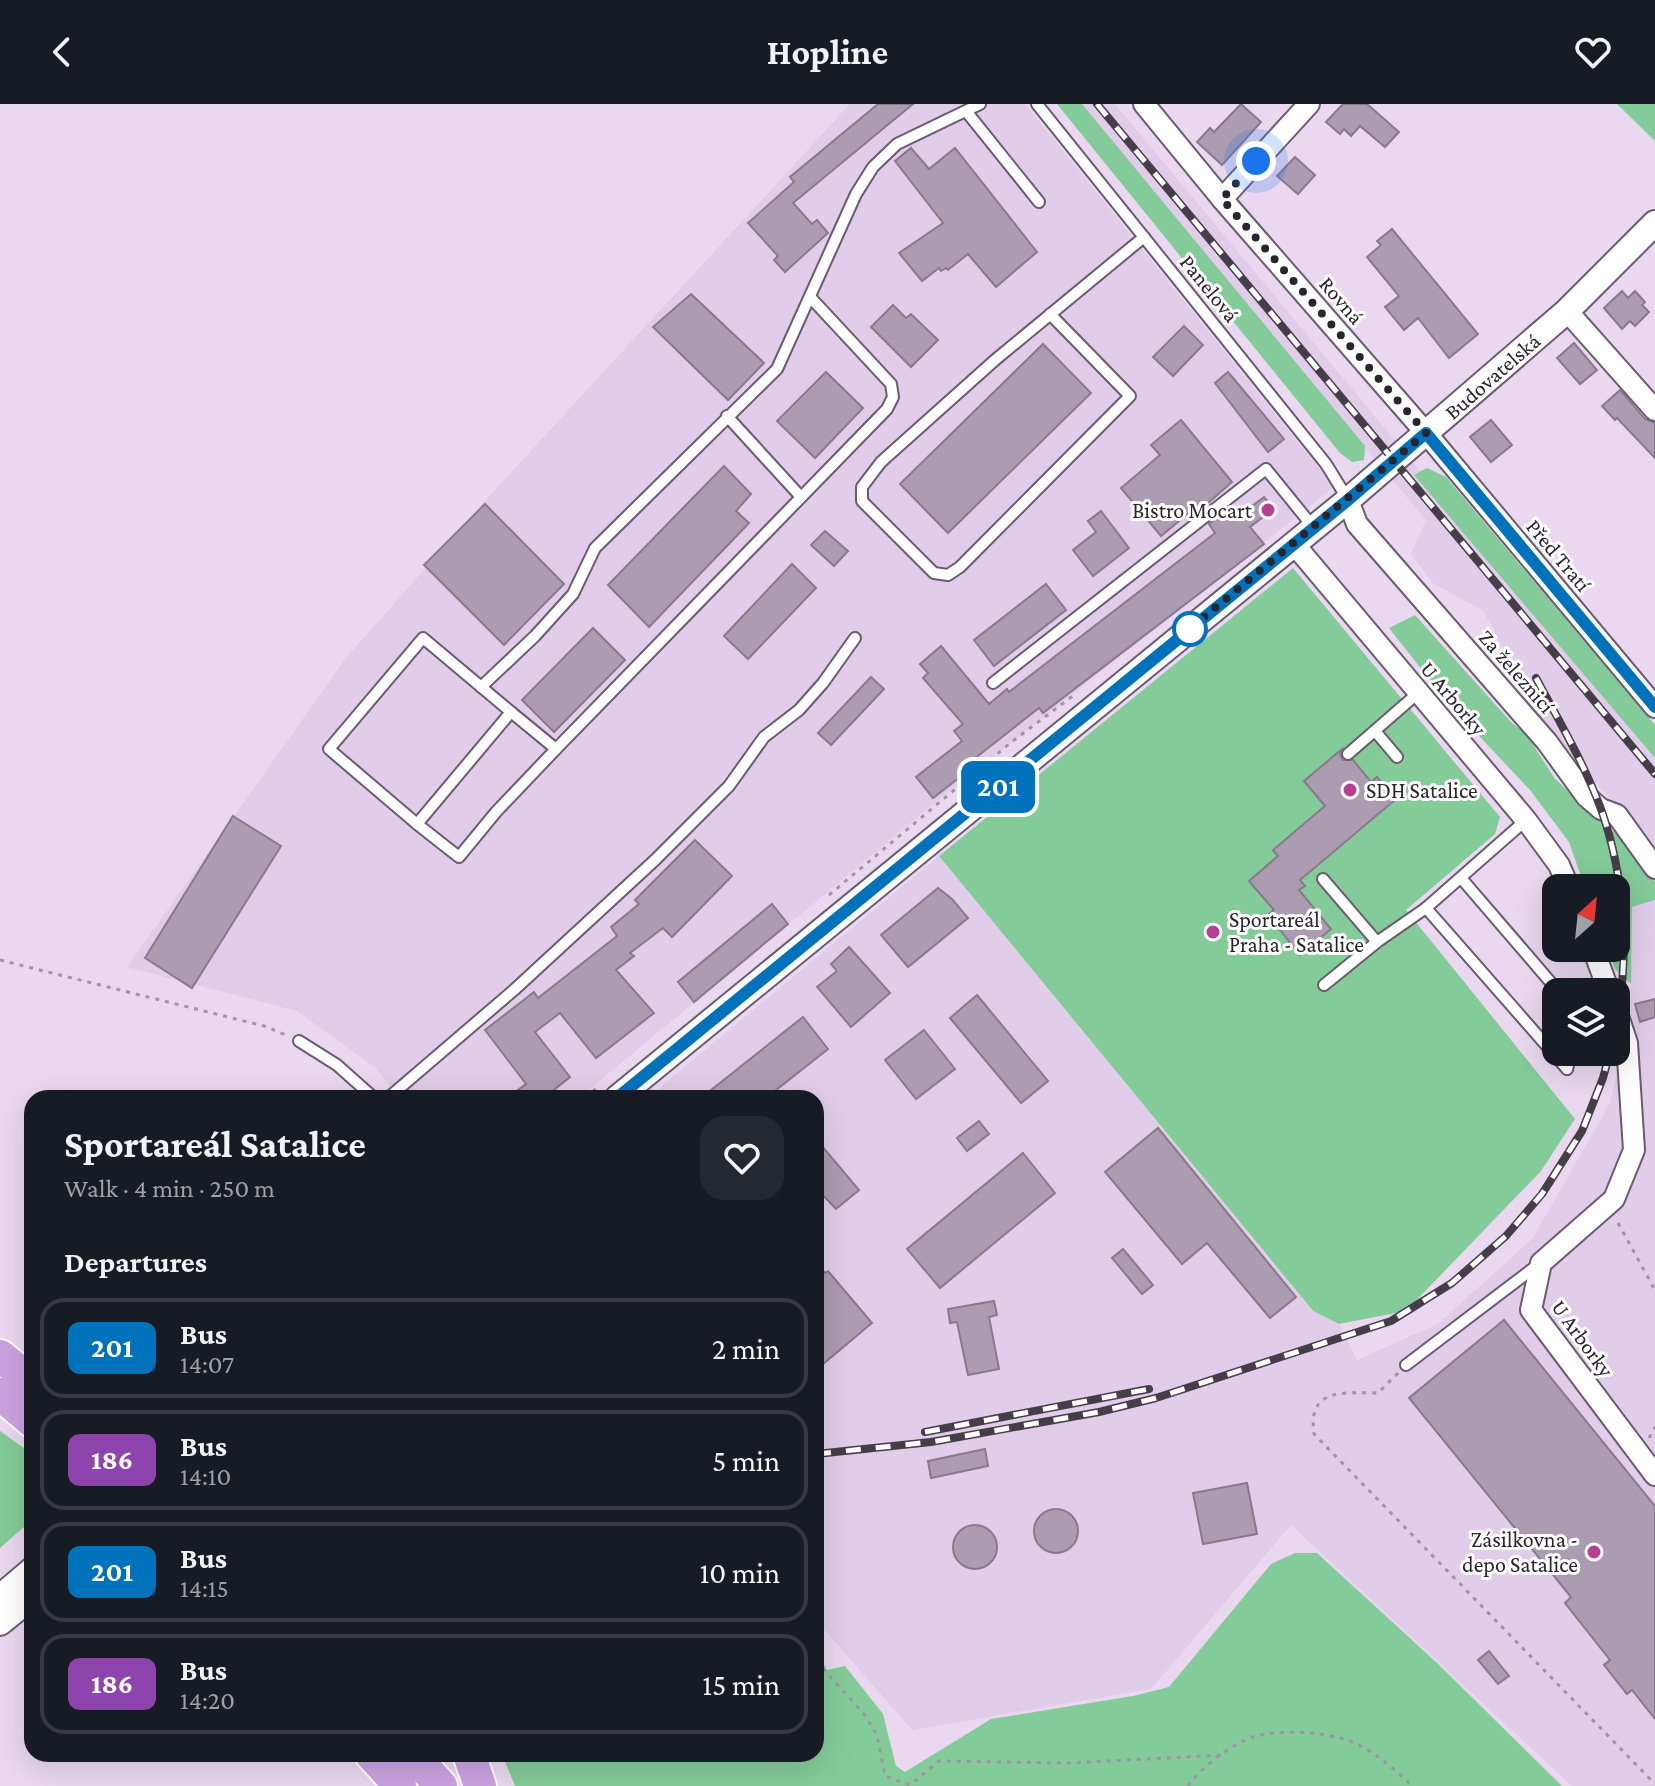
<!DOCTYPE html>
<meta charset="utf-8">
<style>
body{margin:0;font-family:"Crimson Pro",serif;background:#242831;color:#f1f3f6;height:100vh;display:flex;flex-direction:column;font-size:30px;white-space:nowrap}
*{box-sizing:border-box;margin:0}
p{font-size:26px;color:#9ea1a6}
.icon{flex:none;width:44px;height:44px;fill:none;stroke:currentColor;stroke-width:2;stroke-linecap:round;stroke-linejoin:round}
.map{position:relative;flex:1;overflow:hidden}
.details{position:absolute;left:24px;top:986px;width:800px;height:672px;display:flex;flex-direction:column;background:#171b24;border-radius:24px;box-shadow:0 8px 32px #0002}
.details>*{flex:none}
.badge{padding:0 16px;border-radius:12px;font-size:28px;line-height:52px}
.needle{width:52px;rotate:27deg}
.tools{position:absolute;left:1542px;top:770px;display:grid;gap:16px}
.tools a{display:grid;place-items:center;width:88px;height:88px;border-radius:16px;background:#171b24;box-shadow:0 8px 32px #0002;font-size:40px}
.you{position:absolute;width:40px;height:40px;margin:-20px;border:6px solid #fff;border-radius:50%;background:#1a73e8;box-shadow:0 0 0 12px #1a73e833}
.map>.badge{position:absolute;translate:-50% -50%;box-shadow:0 0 0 4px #fff}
h2{padding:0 40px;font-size:30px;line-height:72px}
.round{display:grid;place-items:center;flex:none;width:84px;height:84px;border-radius:24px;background:#242831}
.head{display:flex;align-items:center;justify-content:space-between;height:136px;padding:0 40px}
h1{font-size:38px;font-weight:700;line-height:60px}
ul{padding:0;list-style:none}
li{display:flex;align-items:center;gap:24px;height:100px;margin:0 16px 12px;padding:0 24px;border:4px solid #363941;border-radius:24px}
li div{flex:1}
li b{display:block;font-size:30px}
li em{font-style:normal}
li .badge{min-width:88px;font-weight:700;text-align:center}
header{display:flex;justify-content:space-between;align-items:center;height:104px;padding:0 40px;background:#171b24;font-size:36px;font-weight:700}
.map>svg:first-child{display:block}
.built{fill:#e1cce9}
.green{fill:#83cb98}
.building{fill:#ac9cb2;stroke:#88798d;stroke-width:2}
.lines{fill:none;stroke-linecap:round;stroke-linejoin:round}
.service-casing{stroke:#6a5b6f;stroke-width:14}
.minor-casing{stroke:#6a5b6f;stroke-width:24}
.tertiary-casing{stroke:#6a5b6f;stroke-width:28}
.trunk-casing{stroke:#fff;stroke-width:36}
.path{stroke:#a194a5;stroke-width:3;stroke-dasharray:4 6;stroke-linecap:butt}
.service{stroke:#fff;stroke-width:10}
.minor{stroke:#fff;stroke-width:20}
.tertiary{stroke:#fff;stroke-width:24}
.trunk{stroke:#cba2e0;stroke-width:32}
.rail-casing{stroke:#453e48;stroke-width:8}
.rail{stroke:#fff;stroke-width:5;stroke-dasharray:15;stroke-linecap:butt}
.line-casing{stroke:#fff;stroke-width:18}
.line{stroke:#0072bc;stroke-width:12}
.walk{stroke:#2a242c;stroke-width:8;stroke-dasharray:0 14.4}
.poi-dot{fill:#b83e90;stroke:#fff;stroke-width:3}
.stop-dot{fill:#fff;stroke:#0072bc;stroke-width:4}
.labels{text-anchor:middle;stroke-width:6;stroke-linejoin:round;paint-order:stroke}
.street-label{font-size:22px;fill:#2a242c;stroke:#fff}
.poi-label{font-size:22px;fill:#2a242c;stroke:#fff;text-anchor:end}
</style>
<header><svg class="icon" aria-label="back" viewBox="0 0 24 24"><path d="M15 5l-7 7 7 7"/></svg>Hopline<svg class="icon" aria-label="heart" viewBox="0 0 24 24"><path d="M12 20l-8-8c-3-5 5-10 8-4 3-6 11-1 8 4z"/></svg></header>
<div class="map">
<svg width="1655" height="1682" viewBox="0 0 1655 1682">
<rect width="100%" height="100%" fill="#e9d8ef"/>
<!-- built -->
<g class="built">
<path d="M 850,0 L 1025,0 L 1334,383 L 925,707 L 579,994 L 400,994 L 376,964 L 297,907 L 127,863 L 346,554 L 482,400 Z"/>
<path d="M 1079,0 L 1115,0 L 1655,649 L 1655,753 L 1619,704 L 1554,634 L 1483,507 L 1433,479 L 1411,450 L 1426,416 Z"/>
<path d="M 939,752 L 1312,1207 L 1339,1220 L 1357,1256 L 1438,1220 L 1533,1134 L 1610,999 L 1630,913 L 1632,803 L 1655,796 L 1655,1682 L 1572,1682 L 1291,1421 L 1151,1585 L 912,1626 L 816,1516 L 816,994 L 647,994 Z"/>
</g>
<!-- green -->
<g class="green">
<path d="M 1057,0 L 1082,0 L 1365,342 L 1364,356 L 1352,358 L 1340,349 Z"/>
<path d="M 1617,0 L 1655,0 L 1655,37 Z"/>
<path d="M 1427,364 L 1446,373 L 1655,621 L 1655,654 L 1414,371 Z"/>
<path d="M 1293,464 L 1500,713 L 1495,730 L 1406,806 L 1575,1015 L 1541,1067 L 1406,1207 L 1339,1220 L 1313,1207 L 939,752 Z"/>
<path d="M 1415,511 L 1511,618 L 1526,630 L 1555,675 L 1644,755 L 1655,778 L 1655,796 L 1632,803 L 1631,880 L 1615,865 L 1607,844 L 1616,844 L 1616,784 L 1585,784 L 1569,738 L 1530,686 L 1449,600 L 1389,524 Z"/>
<path d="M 0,1327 L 32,1350 L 32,1416 L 0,1444 Z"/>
<path d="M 1295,1449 L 1317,1449 L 1436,1558 L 1562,1682 L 515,1682 L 502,1650 L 816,1650 L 816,1545 L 827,1566 L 845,1562 L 883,1610 L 896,1662 L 905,1668 L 991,1615 L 1133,1592 L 1169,1583 L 1271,1460 Z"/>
</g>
<!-- building -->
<g class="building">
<path d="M 878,0 L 913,0 L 793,99 L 812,120 L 817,116 L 828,129 L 785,168 L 774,156 L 778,152 L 748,119 L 794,78 L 790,73 Z"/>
<path d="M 1241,0 L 1261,18 L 1222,61 L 1197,38 L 1210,24 L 1214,28 Z"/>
<path d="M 1343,0 L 1367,0 L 1399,28 L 1385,43 L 1360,22 L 1351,32 L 1344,25 L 1340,30 L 1326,18 Z"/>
<path d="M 911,44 L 929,65 L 955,44 L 1037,148 L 996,183 L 968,150 L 948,166 L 946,164 L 941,167 L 939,164 L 922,177 L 899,149 L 943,119 L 895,57 Z"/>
<path d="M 1295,53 L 1315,71 L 1298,90 L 1277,72 Z"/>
<path d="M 1392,125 L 1478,230 L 1449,254 L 1418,214 L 1404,226 L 1385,203 L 1399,192 L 1367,153 L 1381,141 L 1377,137 Z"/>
<path d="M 1622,187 L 1628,194 L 1635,187 L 1645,198 L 1642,201 L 1649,208 L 1635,222 L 1630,217 L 1622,225 L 1604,204 Z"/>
<path d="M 691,190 L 764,259 L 728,296 L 653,223 Z"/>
<path d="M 893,201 L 906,214 L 911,210 L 938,236 L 911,263 L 871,223 Z"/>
<path d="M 1184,222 L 1203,241 L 1173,272 L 1153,253 Z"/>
<path d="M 1574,239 L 1597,266 L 1580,280 L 1557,254 Z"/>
<path d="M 1043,240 L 1091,289 L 948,429 L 900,380 Z"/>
<path d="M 826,268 L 863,304 L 815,354 L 777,317 Z"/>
<path d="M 1228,268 L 1284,335 L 1268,348 L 1215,279 Z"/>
<path d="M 1620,286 L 1645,315 L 1655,319 L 1655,354 L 1617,314 L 1615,316 L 1602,302 Z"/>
<path d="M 1181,316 L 1232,378 L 1199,407 L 1196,403 L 1161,432 L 1121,384 L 1160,351 L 1151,341 Z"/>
<path d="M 1491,316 L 1512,341 L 1491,358 L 1470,333 Z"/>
<path d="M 724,362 L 751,390 L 736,407 L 749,419 L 649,523 L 608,481 Z"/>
<path d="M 1264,393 L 1274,405 L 1250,423 L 1264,440 L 1043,609 L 1039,604 L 969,659 L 973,663 L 933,694 L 916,673 L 962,637 L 954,627 L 963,620 L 923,574 L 928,569 L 920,560 L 941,542 L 989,600 L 1007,585 L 1009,588 L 1215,429 L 1209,420 L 1229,404 L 1236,414 Z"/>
<path d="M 485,400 L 564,480 L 504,541 L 424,461 Z"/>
<path d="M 1101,407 L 1129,444 L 1093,472 L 1073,446 L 1096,428 L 1088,417 Z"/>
<path d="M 825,427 L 848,447 L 834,462 L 811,441 Z"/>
<path d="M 792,460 L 816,484 L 748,555 L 724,532 Z"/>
<path d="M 1046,480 L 1066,506 L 994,562 L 974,536 Z"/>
<path d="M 593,524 L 625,556 L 554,628 L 522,596 Z"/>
<path d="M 871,573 L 884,585 L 831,641 L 818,629 Z"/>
<path d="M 1342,645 L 1340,651 L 1343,656 L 1353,656 L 1371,678 L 1377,673 L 1396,695 L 1300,776 L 1305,782 L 1299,786 L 1331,825 L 1300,851 L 1268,811 L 1274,806 L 1249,777 L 1278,752 L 1273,746 L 1325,702 L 1304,677 Z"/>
<path d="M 233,712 L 281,742 L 192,884 L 145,854 Z"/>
<path d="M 695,736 L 732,772 L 672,833 L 663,824 L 630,849 L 634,852 L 616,866 L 654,909 L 596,954 L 560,909 L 535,928 L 570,973 L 544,994 L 507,994 L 526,980 L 485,926 L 534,888 L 538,894 L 617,832 L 611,823 L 639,800 L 635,796 Z"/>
<path d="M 938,784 L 952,795 L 968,814 L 908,863 L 881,831 Z"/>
<path d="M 772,800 L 788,820 L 694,898 L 678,878 Z"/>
<path d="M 849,843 L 890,889 L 851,923 L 817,883 L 837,867 L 831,860 Z"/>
<path d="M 977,891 L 1048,977 L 1021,999 L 950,914 Z"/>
<path d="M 1655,895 L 1655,913 L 1640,918 L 1635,900 Z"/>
<path d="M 803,913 L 828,945 L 766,994 L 701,994 Z"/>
<path d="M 924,926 L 955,965 L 916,995 L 885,956 Z"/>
<path d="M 979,1017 L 989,1030 L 967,1047 L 957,1034 Z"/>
<path d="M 1158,1024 L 1296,1193 L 1270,1214 L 1207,1139 L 1182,1160 L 1105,1068 Z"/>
<path d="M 816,1035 L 859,1086 L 836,1105 L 816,1084 Z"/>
<path d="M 1023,1049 L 1055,1089 L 940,1184 L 907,1145 Z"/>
<path d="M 1123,1145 L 1153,1181 L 1142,1190 L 1112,1154 Z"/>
<path d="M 816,1159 L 825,1169 L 828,1167 L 872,1219 L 816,1266 Z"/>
<path d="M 994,1197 L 997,1211 L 989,1213 L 999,1265 L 968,1271 L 957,1218 L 950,1219 L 948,1205 Z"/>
<path d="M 1504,1216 L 1655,1402 L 1655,1615 L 1632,1586 L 1627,1590 L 1604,1561 L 1610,1556 L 1565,1499 L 1571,1493 L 1409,1294 Z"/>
<path d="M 985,1345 L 988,1362 L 931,1374 L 928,1357 Z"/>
<path d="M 1247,1379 L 1257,1430 L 1203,1440 L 1193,1389 Z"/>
<circle cx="1056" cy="1427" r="22"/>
<circle cx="975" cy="1443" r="22"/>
<path d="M 1489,1547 L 1509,1572 L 1498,1580 L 1478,1556 Z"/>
</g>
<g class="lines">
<!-- service casing -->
<g class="service-casing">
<g id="service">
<path d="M 1037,0 L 1326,360 L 1347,394"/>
<path d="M 966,7 L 1039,98"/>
<path d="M 1050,210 L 1130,292 L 960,463 L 948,471 L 934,469 L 862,397 L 862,383 L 881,358 L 995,256 L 1144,133"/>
<path d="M 727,312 L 801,393"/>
<path d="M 423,534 L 511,608 L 417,720 L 329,645 Z"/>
<path d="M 993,579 L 1266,365 L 1314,424"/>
<path d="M 481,583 L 535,532 L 573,490 L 595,444 L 777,265 L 856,90 L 873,63 L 897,40 L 980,0"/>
<path d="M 511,608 L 556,645"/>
<path d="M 1375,627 L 1397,653"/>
<path d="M 1348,650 L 1418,589"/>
<path d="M 417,720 L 459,753 L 496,708 L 556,645 L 887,305 L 893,293 L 891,280 L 811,194"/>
<path d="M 1461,774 L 1559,888"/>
<path d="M 1323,775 L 1377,838"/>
<path d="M 1426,804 L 1567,965"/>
<path d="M 1324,881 L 1377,838 L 1426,804 L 1526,716"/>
<path d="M 299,937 L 337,961 L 374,994"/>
<path d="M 1567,965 L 1572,948"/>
<path d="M 388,994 L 514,886 L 655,756 L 729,682 L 764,633 L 799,606 L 823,579 L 855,534"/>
<path d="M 1406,1261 L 1539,1160"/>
</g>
</g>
<!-- minor casing -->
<g class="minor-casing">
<g id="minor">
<path d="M 1144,0 L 1222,95 L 1426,329 L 1655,603"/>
<path d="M 1222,95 L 1309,0"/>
<path d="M 1567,207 L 1655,306"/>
<path d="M 1348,396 L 1357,420 L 1547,638 L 1587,693 L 1601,705 L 1617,711 L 1655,764"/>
<path d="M 1294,440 L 1526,716 L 1559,761 L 1569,784"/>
<path d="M 1593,844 L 1609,888"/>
<path d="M 1616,906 L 1627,939 L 1634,1046 L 1614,1095 L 1541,1159 L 1531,1206 L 1655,1371"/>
</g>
</g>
<!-- tertiary casing -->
<g class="tertiary-casing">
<g id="tertiary">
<path d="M 617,994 L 1348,396 L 1567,207 L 1655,119"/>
<path d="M 0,1493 L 32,1466"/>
<path d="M 0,1519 L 32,1493"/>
</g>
</g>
<!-- trunk casing -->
<g class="trunk-casing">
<g id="trunk">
<path d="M 0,1252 L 32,1278"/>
<path d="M 0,1290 L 32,1317"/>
<path d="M 371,1650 L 400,1682"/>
<path d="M 412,1650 L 441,1682"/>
<path d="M 469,1650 L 480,1682"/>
</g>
</g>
<!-- path -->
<g class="path">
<path d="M 829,791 L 1009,640 L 1074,591"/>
<path d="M 0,856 L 264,922 L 286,931"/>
<path d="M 585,994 L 599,982"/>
<path d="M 1618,1119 L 1655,1186"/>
<path d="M 1398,1269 L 1378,1289 C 1344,1289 1307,1283 1314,1330 L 1655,1680"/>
<path d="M 1649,1334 L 1655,1323"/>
<path d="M 816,1557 L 864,1610 L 877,1631 L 885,1672 L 910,1681 L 939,1657 L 1070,1659 L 1222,1651"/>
<path d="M 1188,1682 C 1199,1665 1233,1639 1253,1633 C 1278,1626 1314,1627 1340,1634 C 1368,1641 1392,1663 1412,1682"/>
</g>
<!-- service -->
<use href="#service" class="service"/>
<!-- minor -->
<use href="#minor" class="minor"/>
<!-- tertiary -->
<use href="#tertiary" class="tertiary"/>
<!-- trunk -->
<use href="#trunk" class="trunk"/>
<!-- rail casing -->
<g class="rail-casing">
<g id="rail">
<path d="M 1097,0 L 1655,670"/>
<path d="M 1536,574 C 1559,617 1584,659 1601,705 C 1625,773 1630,851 1616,922"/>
<path d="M 925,1328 L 1149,1285"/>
<path d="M 816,1350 L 931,1338 L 1099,1308 L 1156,1294 L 1391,1217 L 1452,1179 L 1506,1132 L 1542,1090 L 1582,1027 L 1603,974 L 1610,948"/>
</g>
</g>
<!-- rail -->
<use href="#rail" class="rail"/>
</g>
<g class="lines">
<!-- line casing -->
<g class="line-casing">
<path id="line" d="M 617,994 L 1348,396 L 1426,329 L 1655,603"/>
</g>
<!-- line -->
<use href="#line" class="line"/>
<!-- walk -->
<path class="walk" d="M 1190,525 L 1186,528 L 1426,329 L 1222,95 L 1256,57"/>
</g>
<!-- markers -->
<g class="poi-dot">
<circle cx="1268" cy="406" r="8"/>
<circle cx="1350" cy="686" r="8"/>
<circle cx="1213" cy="828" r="8"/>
<circle cx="1594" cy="1448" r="8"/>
</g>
<circle class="stop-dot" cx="1190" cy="525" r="16"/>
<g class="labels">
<!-- street labels -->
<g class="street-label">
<text transform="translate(1210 184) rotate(51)" y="8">Panelová</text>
<text transform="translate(1342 196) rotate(49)" y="8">Rovná</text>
<text transform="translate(1492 272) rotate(-41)" y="8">Budovatelská</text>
<text transform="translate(1559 451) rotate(50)" y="8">Před Tratí</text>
<text transform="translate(1517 567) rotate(49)" y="8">Za železnicí</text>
<text transform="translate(1454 594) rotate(50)" y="8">U Arborky</text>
<text transform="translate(1583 1234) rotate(54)" y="8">U Arborky</text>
</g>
<!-- poi labels -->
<g class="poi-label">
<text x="1252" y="414">Bistro Mocart</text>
<text x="1366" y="694" text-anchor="start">SDH Satalice</text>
<text x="1229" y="823" text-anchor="start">Sportareál<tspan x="1229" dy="25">Praha - Satalice</tspan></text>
<text x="1578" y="1443">Zásilkovna -<tspan x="1578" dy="25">depo Satalice</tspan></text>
</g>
</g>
</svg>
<div class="tools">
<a><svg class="needle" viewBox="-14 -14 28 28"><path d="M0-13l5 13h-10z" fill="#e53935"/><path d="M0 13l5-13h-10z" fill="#9ea1a6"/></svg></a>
<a><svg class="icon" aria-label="layers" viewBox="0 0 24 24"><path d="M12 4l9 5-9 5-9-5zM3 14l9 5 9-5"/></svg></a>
</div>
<div class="you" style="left:1256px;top:57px"></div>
<b class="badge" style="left:998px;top:683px;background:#0072bc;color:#fff">201</b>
<section class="details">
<div class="head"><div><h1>Sportareál Satalice</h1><p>Walk · 4 min · 250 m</p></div><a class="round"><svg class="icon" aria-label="heart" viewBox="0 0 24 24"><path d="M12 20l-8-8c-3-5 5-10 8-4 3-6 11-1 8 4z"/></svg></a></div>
<h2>Departures</h2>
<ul>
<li><span class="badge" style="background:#0072bc;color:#fff">201</span><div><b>Bus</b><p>14:07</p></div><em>2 min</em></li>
<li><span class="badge" style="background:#8e44ad;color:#fff">186</span><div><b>Bus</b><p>14:10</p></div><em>5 min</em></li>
<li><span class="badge" style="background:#0072bc;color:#fff">201</span><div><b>Bus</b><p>14:15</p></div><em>10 min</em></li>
<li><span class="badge" style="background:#8e44ad;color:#fff">186</span><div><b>Bus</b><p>14:20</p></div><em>15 min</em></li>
</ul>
</section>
</div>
